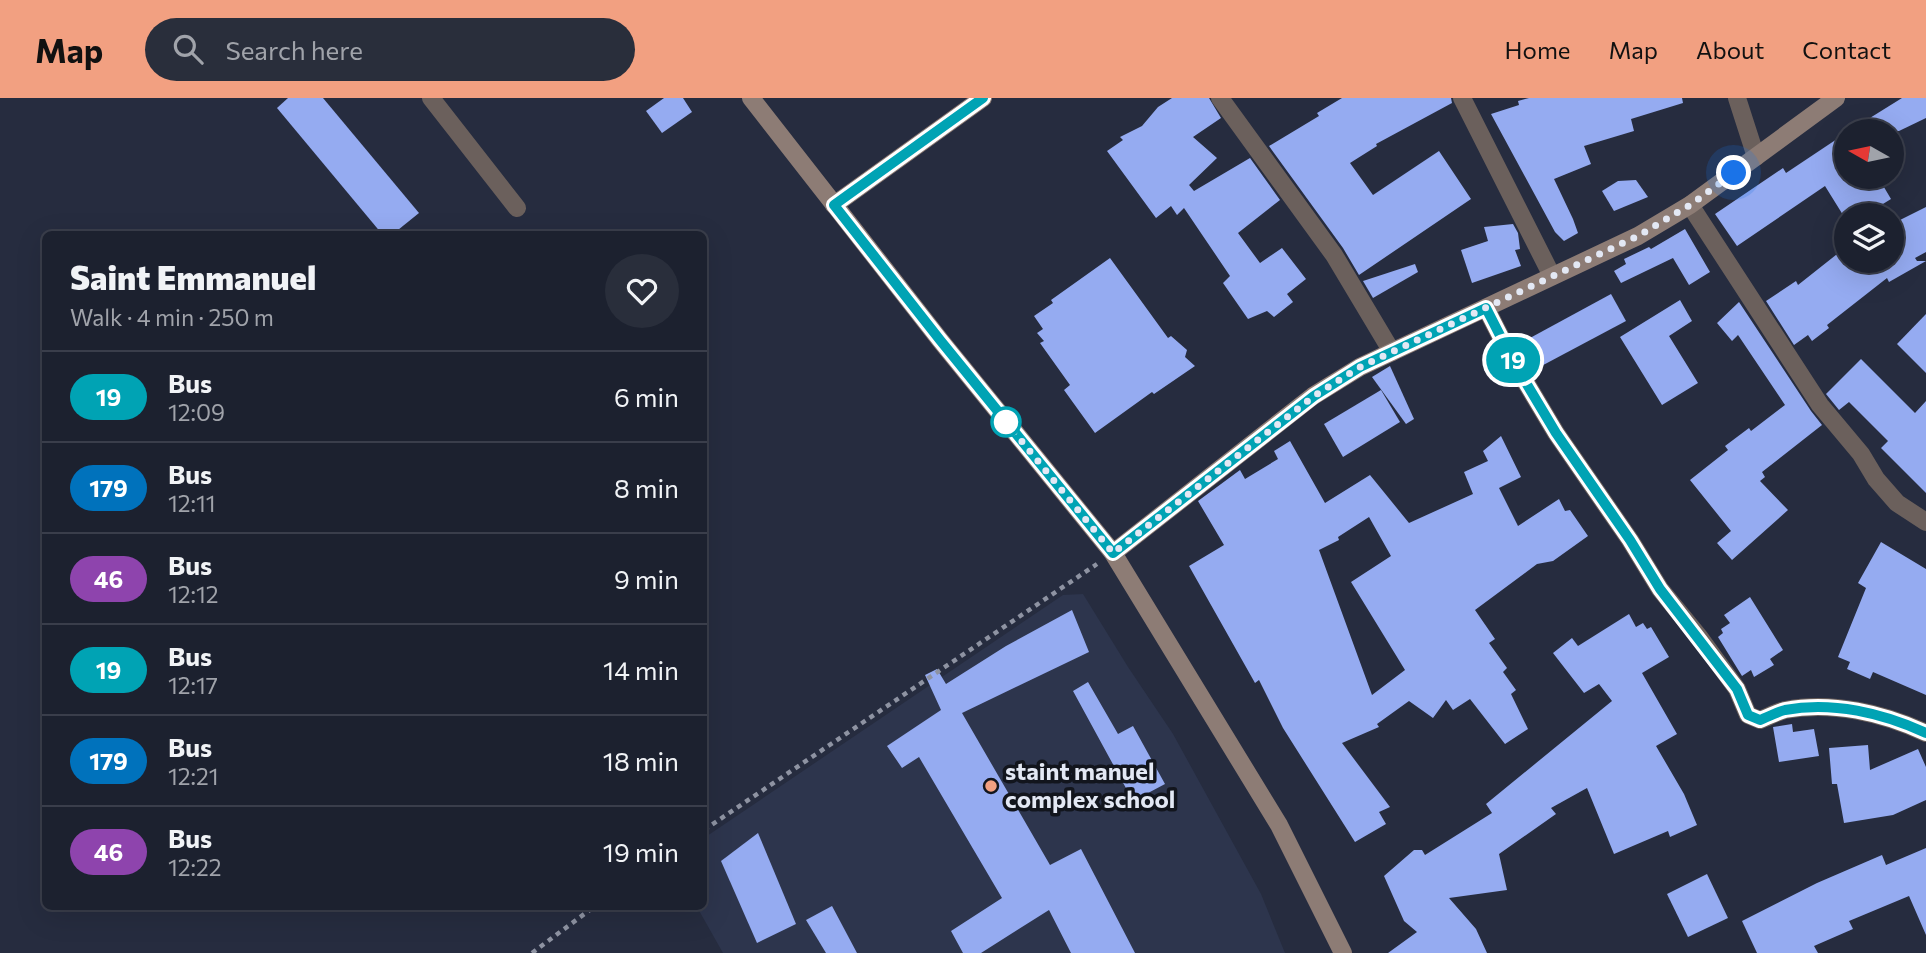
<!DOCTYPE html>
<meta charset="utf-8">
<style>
body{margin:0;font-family:Commissioner,sans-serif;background:#292e3b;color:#f1f3f6;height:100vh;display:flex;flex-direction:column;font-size:26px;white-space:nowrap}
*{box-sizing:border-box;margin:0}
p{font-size:23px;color:#a0a3aa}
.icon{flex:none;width:38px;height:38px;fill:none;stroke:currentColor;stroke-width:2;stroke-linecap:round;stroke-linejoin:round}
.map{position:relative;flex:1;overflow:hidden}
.panel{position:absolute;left:42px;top:133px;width:665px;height:679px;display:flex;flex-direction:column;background:#1c212f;border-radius:10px;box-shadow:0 7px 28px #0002,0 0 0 2px #3a3e4b}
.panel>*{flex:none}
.badge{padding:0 14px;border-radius:23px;font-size:24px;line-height:46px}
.needle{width:46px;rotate:279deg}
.controls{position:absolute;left:1834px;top:21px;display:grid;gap:14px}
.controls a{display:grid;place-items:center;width:70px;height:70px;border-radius:50%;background:#1c212f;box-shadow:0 7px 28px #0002,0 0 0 2px #3a3e4b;font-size:35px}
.you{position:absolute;width:35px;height:35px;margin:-18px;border:5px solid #fff;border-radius:50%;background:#1a73e8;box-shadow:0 0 0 10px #1a73e833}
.map>.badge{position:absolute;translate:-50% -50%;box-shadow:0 0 0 4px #fff}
.round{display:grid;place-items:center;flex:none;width:74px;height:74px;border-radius:37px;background:#292e3b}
.headline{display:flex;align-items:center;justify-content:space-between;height:119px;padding:0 28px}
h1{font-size:33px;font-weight:800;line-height:52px}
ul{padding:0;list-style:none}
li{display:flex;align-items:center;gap:21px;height:91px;padding:0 28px;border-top:2px solid #3a3e4b}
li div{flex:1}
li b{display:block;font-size:26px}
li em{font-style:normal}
li .badge{min-width:77px;font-weight:700;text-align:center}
header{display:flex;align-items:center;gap:42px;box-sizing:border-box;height:98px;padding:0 35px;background:#f2a081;color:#111}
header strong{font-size:33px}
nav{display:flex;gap:38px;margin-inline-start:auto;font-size:24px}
.search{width:490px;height:63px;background:#292e3b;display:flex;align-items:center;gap:18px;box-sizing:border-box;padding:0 24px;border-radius:38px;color:#a0a3aa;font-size:26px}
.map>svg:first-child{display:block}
.built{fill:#2d354d}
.building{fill:#95abf1;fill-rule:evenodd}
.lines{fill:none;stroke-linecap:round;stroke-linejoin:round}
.path{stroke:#8e93a2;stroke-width:4.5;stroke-dasharray:5 5;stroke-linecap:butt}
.street{stroke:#6b605c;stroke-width:18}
.secondary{stroke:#8d7c75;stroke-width:18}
.line-casing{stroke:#fff;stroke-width:16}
.line{stroke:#00a3b4;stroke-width:10}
.walk{stroke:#e3e8f4;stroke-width:7;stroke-dasharray:0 12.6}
.stop-dot{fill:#fff;stroke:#00a3b4;stroke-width:3.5}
.poi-dot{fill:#f2a081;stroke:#12151d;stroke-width:2.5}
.labels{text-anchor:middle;stroke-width:7;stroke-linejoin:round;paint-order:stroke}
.poi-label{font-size:24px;font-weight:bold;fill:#e3e8f4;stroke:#12151d;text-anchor:start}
</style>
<header>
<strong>Map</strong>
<div class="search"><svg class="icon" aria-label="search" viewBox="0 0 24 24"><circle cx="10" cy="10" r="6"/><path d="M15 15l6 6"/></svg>Search here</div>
<nav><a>Home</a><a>Map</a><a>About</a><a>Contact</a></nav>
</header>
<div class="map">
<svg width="1926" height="855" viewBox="0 0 1926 855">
<rect width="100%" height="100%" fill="#262c3f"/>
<!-- built -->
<path class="built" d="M 1083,496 L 1128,569 L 1173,636 L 1261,796 L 1285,855 L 723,855 L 697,809 L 704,808 L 704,740 L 1063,497 Z"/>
<!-- building -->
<g class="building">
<path d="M 288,0 L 323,0 L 419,115 L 393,136 L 382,136 L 277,10 Z"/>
<path d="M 664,0 L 683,0 L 692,14 L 662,35 L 646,13 Z"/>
<path d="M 1172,0 L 1209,0 L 1221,20 L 1193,39 L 1217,60 L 1189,87 L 1194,93 L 1250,60 L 1280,102 L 1238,135 L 1260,165 L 1282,150 L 1306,181 L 1287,196 L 1293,204 L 1274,219 L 1267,213 L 1248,221 L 1223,185 L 1230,178 L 1184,110 L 1177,117 L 1171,108 L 1156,120 L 1107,53 L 1123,42 L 1120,39 L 1142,28 L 1158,9 Z"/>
<path d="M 1342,0 L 1451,0 L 1452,5 L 1376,46 L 1377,48 L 1350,65 L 1373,97 L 1439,53 L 1471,101 L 1359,177 L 1343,150 L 1269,48 L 1319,18 L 1317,15 Z"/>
<path d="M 1529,0 L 1682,0 L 1683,5 L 1631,21 L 1634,33 L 1584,48 L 1591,66 L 1554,81 L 1573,121 L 1578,135 L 1564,143 L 1555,134 L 1491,16 L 1519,7 L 1518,3 Z"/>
<path d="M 1902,0 L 1926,0 L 1926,20 L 1899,33 L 1849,33 Z"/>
<path d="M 1846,35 L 1846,79 L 1878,79 L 1891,101 L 1865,117 L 1843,117 L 1825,88 L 1737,148 L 1715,116 L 1783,70 L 1786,75 Z"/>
<path d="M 1636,82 L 1648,99 L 1614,113 L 1602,93 L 1618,83 Z"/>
<path d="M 1926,109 L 1926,154 L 1915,160 L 1917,163 L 1926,163 L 1889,184 L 1887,180 L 1827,227 L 1829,230 L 1812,243 L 1808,237 L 1794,247 L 1766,203 L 1796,183 L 1798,187 L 1846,149 L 1846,163 L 1892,163 L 1892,126 Z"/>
<path d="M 1513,126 L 1518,135 L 1520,151 L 1515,152 L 1521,168 L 1472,185 L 1461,152 L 1488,143 L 1484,129 Z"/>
<path d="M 1685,131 L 1710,174 L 1689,187 L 1673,160 L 1621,185 L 1614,173 L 1626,166 L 1624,161 L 1649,149 L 1651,151 Z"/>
<path d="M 1110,160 L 1168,240 L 1171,238 L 1187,252 L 1185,259 L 1195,268 L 1154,296 L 1152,294 L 1095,335 L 1064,292 L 1070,287 L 1040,245 L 1044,243 L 1037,235 L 1043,231 L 1034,218 L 1053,205 L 1051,202 Z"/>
<path d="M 1415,166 L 1418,174 L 1373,200 L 1363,183 Z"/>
<path d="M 1611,196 L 1626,223 L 1532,273 L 1517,247 Z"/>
<path d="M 1680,202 L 1692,223 L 1669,238 L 1698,285 L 1662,307 L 1620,239 Z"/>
<path d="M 1739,204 L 1811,313 L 1822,327 L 1762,374 L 1765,379 L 1760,383 L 1788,412 L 1732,462 L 1717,445 L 1731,433 L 1690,382 L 1728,352 L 1725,348 L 1749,330 L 1751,333 L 1785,307 L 1738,237 L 1732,243 L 1717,225 Z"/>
<path d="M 1926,216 L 1926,275 L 1897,246 Z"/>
<path d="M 1861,261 L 1915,315 L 1926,303 L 1926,395 L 1881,350 L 1888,343 L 1849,304 L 1839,312 L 1826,296 Z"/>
<path d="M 1390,268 L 1414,321 L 1406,326 L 1372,279 Z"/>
<path d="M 1381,292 L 1400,324 L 1343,359 L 1324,326 Z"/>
<path d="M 1501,338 L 1521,379 L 1499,390 L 1518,428 L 1559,401 L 1565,413 L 1570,412 L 1588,438 L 1553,463 L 1537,466 L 1475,512 L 1495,541 L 1489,545 L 1507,570 L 1503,574 L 1516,592 L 1511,596 L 1528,631 L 1505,646 L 1470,601 L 1453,612 L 1446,602 L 1433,620 L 1409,603 L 1377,626 L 1379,629 L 1342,645 L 1390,709 L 1379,714 L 1386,726 L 1355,744 L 1283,630 L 1259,582 L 1255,585 L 1189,468 L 1224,447 L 1198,403 L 1240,372 L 1245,381 L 1278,361 L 1274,353 L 1290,343 L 1325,405 L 1370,377 L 1409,425 L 1473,396 L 1464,374 L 1488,363 L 1483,353 ZM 1369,419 L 1391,458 L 1351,484 L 1405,572 L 1372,597 L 1319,452 L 1339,442 L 1338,439 Z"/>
<path d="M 1881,444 L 1926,471 L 1926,597 L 1873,574 L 1870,581 L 1847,571 L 1850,564 L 1838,559 L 1866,490 L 1858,485 Z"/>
<path d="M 1750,499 L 1783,552 L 1770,561 L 1774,567 L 1754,579 L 1751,572 L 1742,578 L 1718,539 L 1723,535 L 1721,531 L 1730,525 L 1724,517 Z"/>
<path d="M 1072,512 L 1089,554 L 962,615 L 1050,767 L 1081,751 L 1135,855 L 1071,855 L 1049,812 L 981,855 L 963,855 L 951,833 L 1002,800 L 919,659 L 902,670 L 887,648 L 941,612 L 925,577 L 937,571 L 946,586 L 1006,548 Z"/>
<path d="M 1629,516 L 1636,529 L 1643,525 L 1647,531 L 1651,529 L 1669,559 L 1642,575 L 1677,636 L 1656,648 L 1684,696 L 1697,727 L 1670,739 L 1668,733 L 1614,756 L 1587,690 L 1551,710 L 1556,716 L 1499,756 L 1507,792 L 1449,800 L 1476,831 L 1487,855 L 1388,855 L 1417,834 L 1404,823 L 1384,778 L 1414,752 L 1422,752 L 1425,757 L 1492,715 L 1486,706 L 1612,603 L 1599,586 L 1584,595 L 1553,555 L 1572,540 L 1578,548 Z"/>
<path d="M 1088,584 L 1118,636 L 1133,628 L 1165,686 L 1133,703 L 1073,593 Z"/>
<path d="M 1792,626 L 1793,634 L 1814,631 L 1819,658 L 1779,664 L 1773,629 Z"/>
<path d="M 1868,647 L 1870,672 L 1918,651 L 1926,669 L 1926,702 L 1893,717 L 1844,725 L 1837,686 L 1832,686 L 1829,650 Z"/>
<path d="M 758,735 L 796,826 L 757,845 L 721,763 Z"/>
<path d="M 1926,750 L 1926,837 L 1909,798 L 1849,823 L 1853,831 L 1814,848 L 1818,855 L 1757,855 L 1742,823 L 1817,785 L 1882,757 L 1886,767 Z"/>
<path d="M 1707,776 L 1728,820 L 1688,839 L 1667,796 Z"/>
<path d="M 832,808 L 857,855 L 826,855 L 806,822 Z"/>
</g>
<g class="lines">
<!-- path -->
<g class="path">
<path d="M 704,732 L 1097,466"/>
<path d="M 532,855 L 595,808"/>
</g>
<!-- street -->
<g class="street">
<path d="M 431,0 L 517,110"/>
<path d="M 1220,0 L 1334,157 L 1392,254"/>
<path d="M 1462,0 L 1552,178"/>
<path d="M 1737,0 L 1756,59"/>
<path d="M 1690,107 L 1820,307 L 1861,356 L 1876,381 L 1897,405 L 1926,424"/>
<path d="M 1486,210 L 1513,263 L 1556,335 L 1630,442 L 1660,491 L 1700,540 L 1737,591 L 1748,617 L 1760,622 C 1768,619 1777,614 1785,612 C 1832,603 1883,615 1926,635"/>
</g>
<!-- secondary -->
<g class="secondary">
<path d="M 751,0 L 940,242 L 1113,455 L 1279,727 L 1343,855"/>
<path d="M 834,107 L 983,0"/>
<path d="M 1113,455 L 1313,298 L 1360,269 L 1638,138 L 1690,107 L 1836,0"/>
</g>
</g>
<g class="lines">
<!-- line casing -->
<g class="line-casing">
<path id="line" d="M 983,0 L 834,107 L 940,242 L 1113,455 L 1314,298 L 1360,269 L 1486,210 L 1513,263 L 1556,335 L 1630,442 L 1660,491 L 1737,591 L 1748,617 L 1760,622 C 1768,619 1777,614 1785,612 C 1832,603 1883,615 1926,635"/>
</g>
<!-- line -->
<use href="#line" class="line"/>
<!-- walk -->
<path class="walk" d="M 1006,324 L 1113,455 L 1314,298 L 1360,269 L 1638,138 L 1690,107 L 1734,75"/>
</g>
<!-- markers -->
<circle class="stop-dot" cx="1006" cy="324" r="14"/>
<circle class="poi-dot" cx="991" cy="688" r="7"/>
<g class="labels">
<!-- poi labels -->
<g class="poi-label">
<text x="1005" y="682">staint manuel<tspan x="1005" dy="28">complex school</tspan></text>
</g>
</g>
</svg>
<div class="controls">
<a><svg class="needle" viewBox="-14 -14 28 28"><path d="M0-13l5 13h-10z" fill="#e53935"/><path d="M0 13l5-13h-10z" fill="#a0a3aa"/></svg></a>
<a><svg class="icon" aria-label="layers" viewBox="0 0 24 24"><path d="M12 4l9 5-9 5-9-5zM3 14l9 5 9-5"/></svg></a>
</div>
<div class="you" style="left:1734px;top:75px"></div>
<b class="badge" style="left:1513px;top:262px;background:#00a3b4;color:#fff">19</b>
<section class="panel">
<div class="headline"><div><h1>Saint Emmanuel</h1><p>Walk · 4 min · 250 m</p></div><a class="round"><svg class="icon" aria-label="heart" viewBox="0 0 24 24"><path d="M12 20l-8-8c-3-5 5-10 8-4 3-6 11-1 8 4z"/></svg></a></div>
<ul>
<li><span class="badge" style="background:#00a3b4;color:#fff">19</span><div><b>Bus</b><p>12:09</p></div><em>6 min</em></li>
<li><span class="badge" style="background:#0072bc;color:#fff">179</span><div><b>Bus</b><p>12:11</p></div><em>8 min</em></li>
<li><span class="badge" style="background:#8e44ad;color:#fff">46</span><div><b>Bus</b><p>12:12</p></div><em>9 min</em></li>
<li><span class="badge" style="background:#00a3b4;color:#fff">19</span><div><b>Bus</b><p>12:17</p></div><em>14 min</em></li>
<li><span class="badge" style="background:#0072bc;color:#fff">179</span><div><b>Bus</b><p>12:21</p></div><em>18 min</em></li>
<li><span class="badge" style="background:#8e44ad;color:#fff">46</span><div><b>Bus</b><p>12:22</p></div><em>19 min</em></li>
</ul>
</section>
</div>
